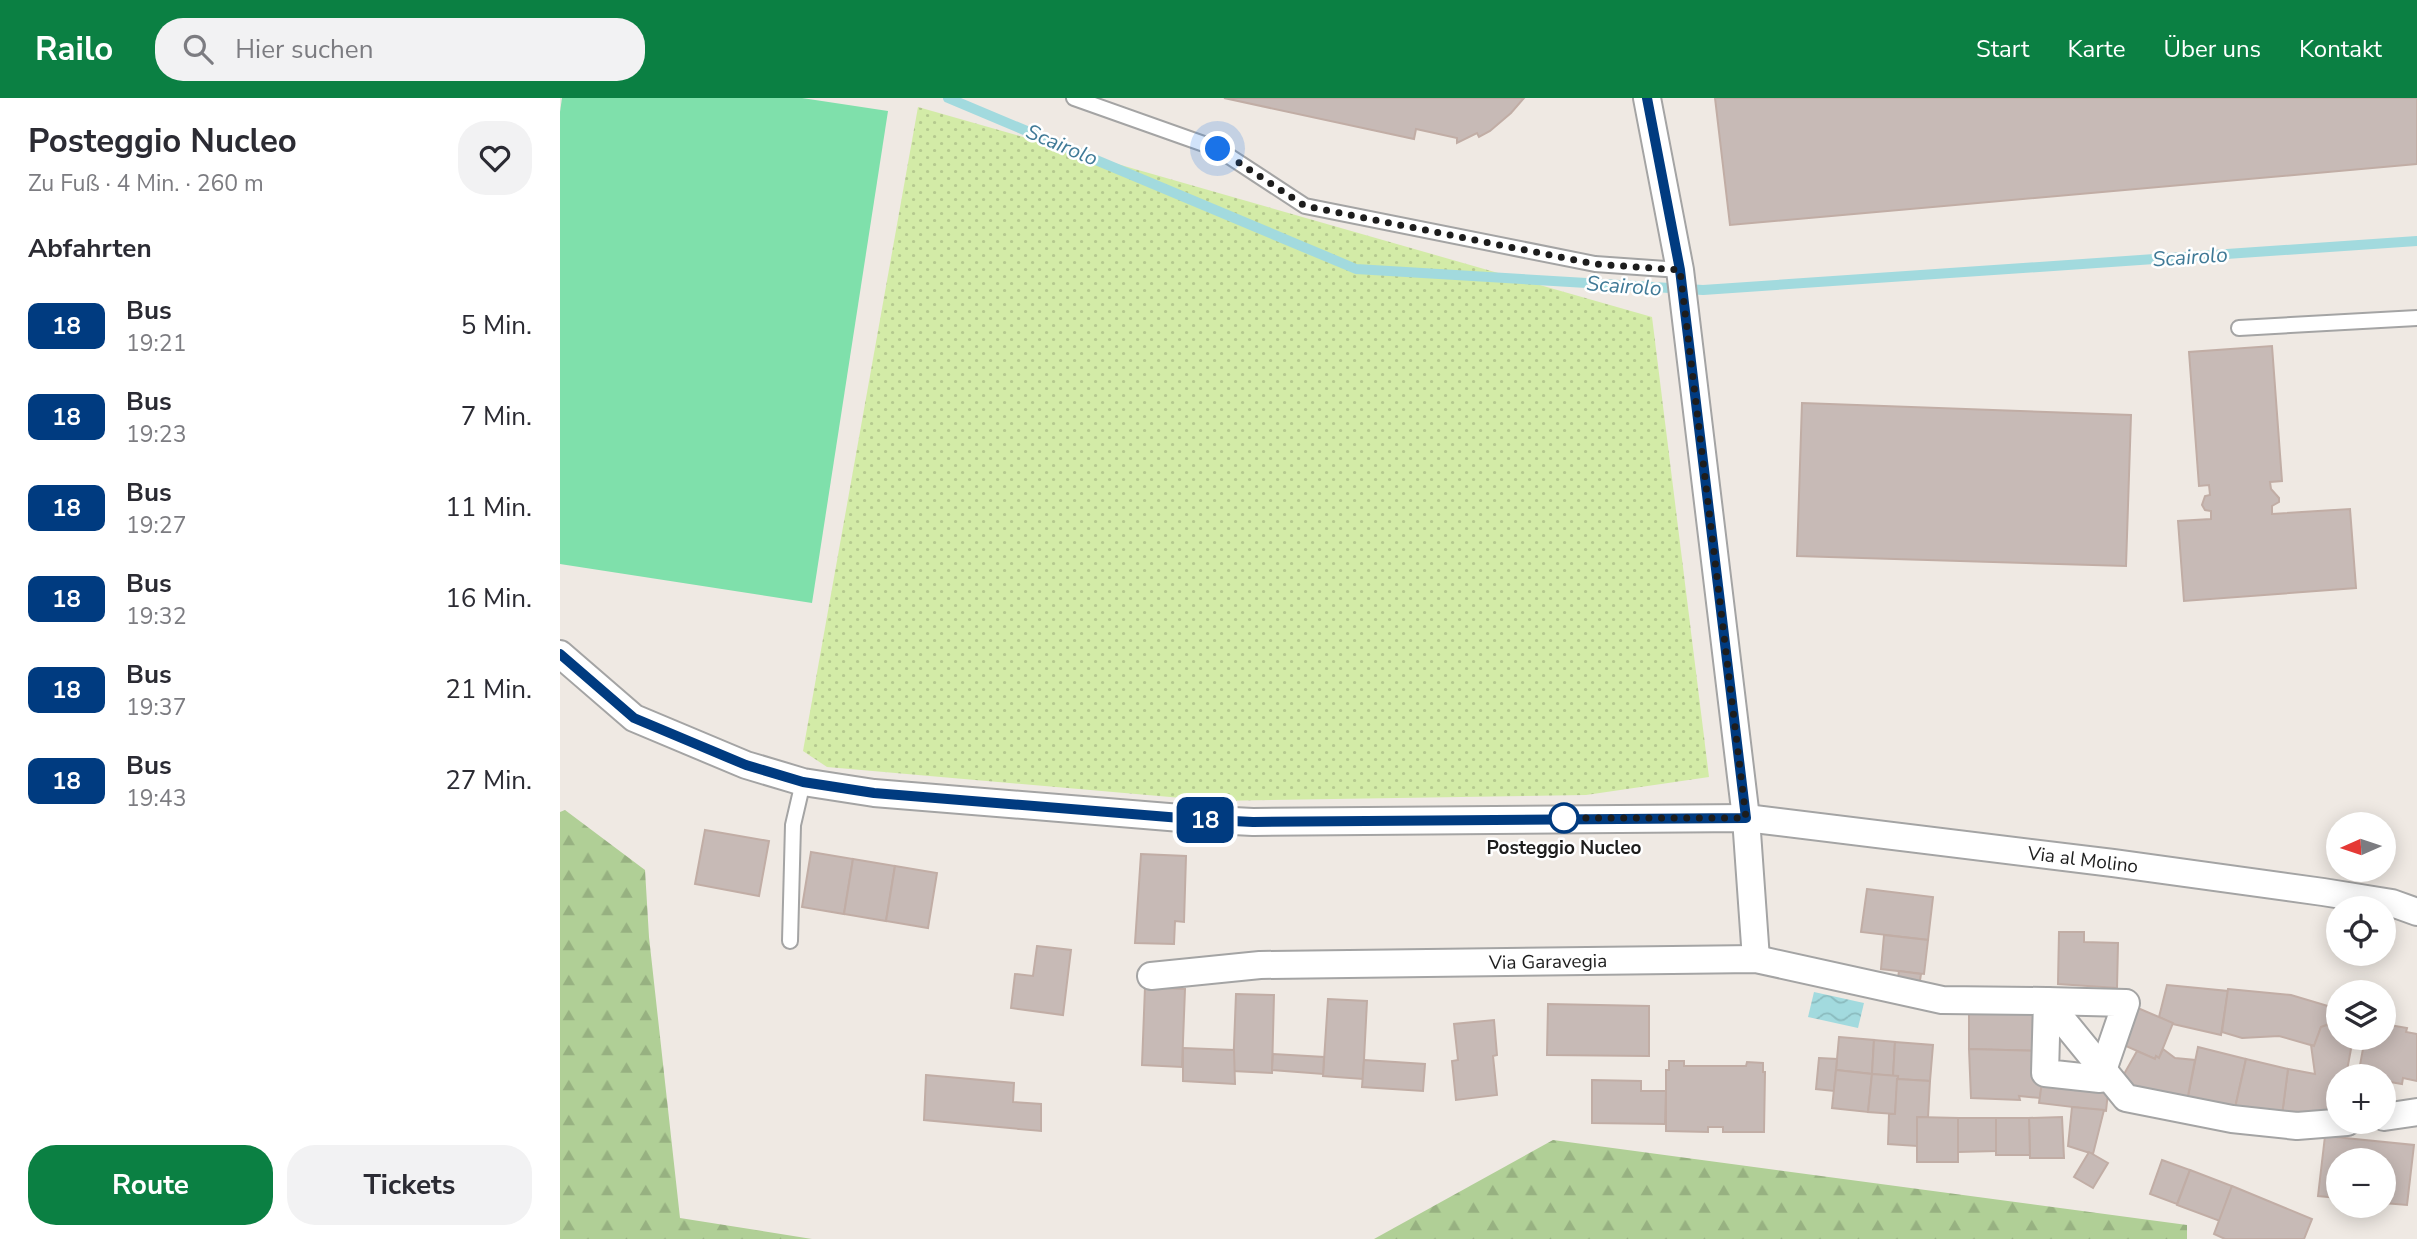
<!DOCTYPE html>
<html lang="de">
<meta charset="utf-8">
<style>
body{margin:0;font-family:"Nunito Sans",sans-serif;background:#f2f2f3;color:#2b2b33;height:100vh;display:flex;flex-direction:column;font-size:26px;white-space:nowrap}
*{box-sizing:border-box;margin:0}
p{font-size:23px;color:#7c7c81}
.icon{flex:none;width:38px;height:38px;fill:none;stroke:currentColor;stroke-width:2;stroke-linecap:round;stroke-linejoin:round}
.map{position:relative;flex:1;overflow:hidden}
.panel{display:flex;flex-direction:column;background:#fff;width:560px}
.panel>*{flex:none}
.badge{padding:0 14px;border-radius:10px;font-size:24px;line-height:46px}
.needle{width:46px;rotate:267deg}
.controls{position:absolute;left:1766px;top:714px;display:grid;gap:14px}
.controls a{display:grid;place-items:center;width:70px;height:70px;border-radius:50%;background:#fff;box-shadow:0 4px 18px #0003;font-size:35px}
.you{position:absolute;width:35px;height:35px;margin:-18px;border:5px solid #fff;border-radius:50%;background:#1a73e8;box-shadow:0 0 0 10px #1a73e833}
.map>.badge{position:absolute;translate:-50% -50%;box-shadow:0 0 0 4px #fff}
h2{padding:0 28px;font-size:26px;line-height:63px}
.round{display:grid;place-items:center;flex:none;width:74px;height:74px;border-radius:28px;background:#f2f2f3}
.overview{display:flex;align-items:center;justify-content:space-between;height:119px;padding:0 28px}
h1{font-size:33px;font-weight:700;line-height:52px}
.action{display:flex;gap:14px;margin-top:auto;padding:14px 28px}
.action a{flex:1;height:80px;border-radius:28px;background:#0b8043;color:#fff;font-size:28px;font-weight:700;line-height:80px;text-align:center}
.action a+a{background:#f2f2f3;color:#2b2b33}
ul{padding:0;list-style:none}
li{display:flex;align-items:center;gap:21px;height:91px;padding:0 28px}
li div{flex:1}
li b{display:block;font-size:26px}
li em{font-style:normal}
li .badge{min-width:77px;font-weight:700;text-align:center}
header{display:flex;align-items:center;gap:42px;box-sizing:border-box;height:98px;padding:0 35px;background:#0b8043;color:#fff}
header strong{font-size:33px}
nav{display:flex;gap:38px;margin-inline-start:auto;font-size:24px}
.search{width:490px;height:63px;background:#f2f2f3;display:flex;align-items:center;gap:18px;box-sizing:border-box;padding:0 24px;border-radius:28px;color:#7c7c81;font-size:26px}
main{display:flex;flex:1;min-height:0}
.map>svg:first-child{display:block}
.grass{fill:url(#grass-dots)}
.forest{fill:url(#forest-firs)}
.pitch{fill:#7fe0ab}
.water{fill:url(#water-waves)}
.lines{fill:none;stroke-linecap:round;stroke-linejoin:round}
.stream{stroke:#a2dade;stroke-width:10}
.building{fill:#c7bab6;stroke:#c1ada5;stroke-width:2}
.service-casing{stroke:#a4a4a4;stroke-width:18}
.minor-casing{stroke:#a4a4a4;stroke-width:30}
.service{stroke:#fff;stroke-width:14}
.minor{stroke:#fff;stroke-width:26}
.line-casing{stroke:#fff;stroke-width:16}
.line{stroke:#003b80;stroke-width:10}
.walk{stroke:#1d1d1d;stroke-width:7;stroke-dasharray:0 12.6}
.stop-dot{fill:#fff;stroke:#003b80;stroke-width:3.5}
.labels{text-anchor:middle;stroke-width:5;stroke-linejoin:round;paint-order:stroke}
.stop-label{font-size:19px;font-weight:bold;fill:#1d1d1d;stroke:#fff}
.street-label{font-size:19px;fill:#1d1d1d;stroke:#fff}
.water-label{font-size:21px;font-style:italic;fill:#407a97;stroke:#fff}
</style>
<header>
<strong>Railo</strong>
<div class="search"><svg class="icon" aria-label="search" viewBox="0 0 24 24"><circle cx="10" cy="10" r="6"/><path d="M15 15l6 6"/></svg>Hier suchen</div>
<nav><a>Start</a><a>Karte</a><a>Über uns</a><a>Kontakt</a></nav>
</header>
<main>
<section class="panel">
<div class="overview"><div><h1>Posteggio Nucleo</h1><p>Zu Fuß · 4 Min. · 260 m</p></div><a class="round"><svg class="icon" aria-label="heart" viewBox="0 0 24 24"><path d="M12 20l-8-8c-3-5 5-10 8-4 3-6 11-1 8 4z"/></svg></a></div>
<h2>Abfahrten</h2>
<ul>
<li><span class="badge" style="background:#003b80;color:#fff">18</span><div><b>Bus</b><p>19:21</p></div><em>5 Min.</em></li>
<li><span class="badge" style="background:#003b80;color:#fff">18</span><div><b>Bus</b><p>19:23</p></div><em>7 Min.</em></li>
<li><span class="badge" style="background:#003b80;color:#fff">18</span><div><b>Bus</b><p>19:27</p></div><em>11 Min.</em></li>
<li><span class="badge" style="background:#003b80;color:#fff">18</span><div><b>Bus</b><p>19:32</p></div><em>16 Min.</em></li>
<li><span class="badge" style="background:#003b80;color:#fff">18</span><div><b>Bus</b><p>19:37</p></div><em>21 Min.</em></li>
<li><span class="badge" style="background:#003b80;color:#fff">18</span><div><b>Bus</b><p>19:43</p></div><em>27 Min.</em></li>
</ul>
<div class="action"><a>Route</a><a>Tickets</a></div>
</section>
<div class="map">
<svg width="1857" height="1141" viewBox="0 0 1857 1141">
<defs>
<pattern id="grass-dots" width="8" height="8" patternUnits="userSpaceOnUse" patternTransform="scale(1.75)"><rect width="8" height="8" fill="#d3eba7"/><path d="M2 2h.1M6 6h.1" fill="none" stroke="#b5c98f" stroke-width="1.8" stroke-linecap="round"/></pattern>
<pattern id="forest-firs" width="22" height="20" patternUnits="userSpaceOnUse" patternTransform="scale(1.75)"><rect width="22" height="20" fill="#b0cf96"/><path d="M5 1l3.5 6h-7zM16 11l3.5 6h-7z" fill="#97b181"/></pattern>
<pattern id="water-waves" width="16" height="10" patternUnits="userSpaceOnUse" patternTransform="scale(1.75)"><rect width="16" height="10" fill="#a2dade"/><path d="M0 5q4-4 8 0t8 0" fill="none" stroke="#8bbbbe"/></pattern>
</defs>
<rect width="100%" height="100%" fill="#efe9e3"/>
<!-- grass -->
<path class="grass" d="M 358,9 L 1092,219 L 1149,679 L 1026,697 L 656,703 L 267,669 L 243,653 Z"/>
<!-- forest -->
<g class="forest">
<path d="M 5,712 L 85,772 L 89,839 L 120,1120 L 252,1141 L 0,1141 L 0,714 Z"/>
<path d="M 993,1042 L 1627,1127 L 1627,1141 L 814,1141 Z"/>
</g>
<!-- pitch -->
<path class="pitch" d="M 2,0 L 242,0 L 328,13 L 252,505 L 0,466 L 0,14 Z"/>
<!-- water -->
<path class="water" d="M 1254,894 L 1304,905 L 1298,930 L 1248,919 Z"/>
<g class="lines">
<!-- stream -->
<path class="stream" d="M 388,0 L 796,171 L 1143,192 L 1857,143"/>
</g>
<!-- building -->
<g class="building">
<path d="M 664,0 L 964,0 L 951,15 L 930,33 L 919,39 L 917,35 L 897,45 L 897,40 L 856,31 L 854,41 Z"/>
<path d="M 1155,0 L 1857,0 L 1857,66 L 1170,127 Z"/>
<path d="M 1712,248 L 1722,383 L 1710,384 L 1711,391 L 1719,400 L 1719,404 L 1712,408 L 1712,416 L 1790,411 L 1796,490 L 1624,503 L 1618,423 L 1651,421 L 1651,413 L 1645,412 L 1642,407 L 1645,398 L 1650,397 L 1649,387 L 1639,388 L 1629,254 Z"/>
<path d="M 1242,305 L 1571,317 L 1566,468 L 1237,458 Z"/>
<path d="M 145,732 L 209,743 L 199,798 L 135,786 Z"/>
<path d="M 251,754 L 293,761 L 284,816 L 242,809 Z"/>
<path d="M 581,756 L 626,758 L 624,824 L 615,823 L 614,846 L 575,845 Z"/>
<path d="M 293,761 L 335,768 L 326,823 L 284,816 Z"/>
<path d="M 335,768 L 377,775 L 368,830 L 326,823 Z"/>
<path d="M 1307,791 L 1373,799 L 1368,842 L 1301,834 Z"/>
<path d="M 1499,834 L 1524,834 L 1524,844 L 1558,845 L 1557,890 L 1498,886 Z"/>
<path d="M 1324,837 L 1368,842 L 1364,876 L 1321,871 Z"/>
<path d="M 477,848 L 511,852 L 503,917 L 451,910 L 455,876 L 473,878 Z"/>
<path d="M 1339,873 L 1361,876 L 1359,889 L 1337,887 Z"/>
<path d="M 1607,887 L 1668,893 L 1661,937 L 1613,926 L 1599,919 Z"/>
<path d="M 585,889 L 625,891 L 622,969 L 582,967 Z"/>
<path d="M 1668,891 L 1731,897 L 1778,911 L 1778,923 L 1761,929 L 1754,948 L 1719,938 L 1682,940 L 1662,934 Z"/>
<path d="M 676,896 L 714,897 L 712,975 L 673,973 Z"/>
<path d="M 768,901 L 807,903 L 803,981 L 763,978 Z"/>
<path d="M 988,906 L 1089,908 L 1089,958 L 987,957 Z"/>
<path d="M 1573,908 L 1613,925 L 1599,960 L 1596,958 L 1595,961 L 1557,944 Z"/>
<path d="M 1409,912 L 1484,913 L 1480,953 L 1409,951 Z"/>
<path d="M 934,922 L 937,957 L 933,958 L 937,997 L 896,1002 L 892,963 L 898,962 L 894,926 Z"/>
<path d="M 1778,923 L 1778,940 L 1793,940 L 1786,978 L 1778,978 L 1778,1015 L 1722,1017 L 1728,971 L 1755,976 L 1751,947 L 1754,948 L 1761,929 Z"/>
<path d="M 1824,926 L 1847,930 L 1846,934 L 1857,936 L 1857,983 L 1843,980 L 1842,986 L 1824,983 L 1824,978 L 1798,978 L 1805,940 L 1824,940 Z"/>
<path d="M 1279,939 L 1314,942 L 1312,976 L 1276,972 Z"/>
<path d="M 1314,942 L 1335,944 L 1333,978 L 1312,976 Z"/>
<path d="M 1335,944 L 1373,947 L 1370,983 L 1337,981 L 1338,978 L 1333,978 Z"/>
<path d="M 1638,949 L 1686,961 L 1675,1010 L 1627,1003 Z"/>
<path d="M 623,950 L 674,952 L 675,986 L 623,983 Z"/>
<path d="M 1409,951 L 1480,953 L 1483,977 L 1480,1000 L 1459,998 L 1460,1002 L 1411,1000 Z"/>
<path d="M 1603,951 L 1615,960 L 1635,962 L 1627,1003 L 1559,985 L 1577,953 L 1595,961 L 1596,958 L 1599,960 Z"/>
<path d="M 713,956 L 764,959 L 763,976 L 712,972 Z"/>
<path d="M 1259,960 L 1277,961 L 1274,993 L 1256,991 Z"/>
<path d="M 1686,961 L 1728,971 L 1722,1017 L 1675,1010 Z"/>
<path d="M 804,962 L 865,966 L 863,993 L 802,989 Z"/>
<path d="M 1109,963 L 1124,963 L 1124,968 L 1186,968 L 1187,964 L 1203,965 L 1203,974 L 1205,974 L 1204,1034 L 1163,1034 L 1163,1029 L 1148,1029 L 1148,1034 L 1106,1033 L 1106,972 L 1109,972 Z"/>
<path d="M 1276,972 L 1312,976 L 1308,1014 L 1272,1010 Z"/>
<path d="M 1312,976 L 1338,978 L 1335,1016 L 1308,1014 Z"/>
<path d="M 366,977 L 454,985 L 453,1004 L 481,1006 L 481,1033 L 364,1022 Z"/>
<path d="M 1483,977 L 1549,985 L 1546,1013 L 1479,1005 Z"/>
<path d="M 1337,981 L 1370,983 L 1368,1019 L 1357,1019 L 1357,1048 L 1328,1046 L 1329,1016 L 1335,1016 Z"/>
<path d="M 1032,982 L 1081,983 L 1081,993 L 1106,993 L 1105,1026 L 1032,1025 Z"/>
<path d="M 1512,1009 L 1544,1012 L 1533,1056 L 1508,1048 Z"/>
<path d="M 1357,1019 L 1398,1020 L 1398,1064 L 1357,1064 Z"/>
<path d="M 1502,1019 L 1504,1060 L 1470,1060 L 1469,1020 Z"/>
<path d="M 1398,1020 L 1436,1020 L 1436,1053 L 1398,1054 Z"/>
<path d="M 1436,1020 L 1469,1020 L 1470,1057 L 1436,1057 Z"/>
<path d="M 1765,1038 L 1854,1047 L 1847,1107 L 1824,1105 L 1824,1062 L 1778,1062 L 1778,1100 L 1758,1098 Z"/>
<path d="M 1529,1054 L 1548,1065 L 1533,1090 L 1514,1079 Z"/>
<path d="M 1602,1062 L 1630,1072 L 1617,1106 L 1590,1096 Z"/>
<path d="M 1630,1072 L 1672,1088 L 1660,1123 L 1617,1107 Z"/>
<path d="M 1672,1088 L 1752,1121 L 1744,1141 L 1665,1141 L 1654,1136 Z"/>
</g>
<g class="lines">
<!-- service casing -->
<g class="service-casing">
<g id="service">
<path d="M 514,0 L 658,51 L 745,108 L 1035,166 L 1120,172"/>
<path d="M 1679,230 L 1857,220"/>
<path d="M 230,843 L 233,727 L 243,684"/>
</g>
</g>
<!-- minor casing -->
<g class="minor-casing">
<g id="minor">
<path d="M 1087,0 L 1120,172 L 1186,720 L 1196,861"/>
<path d="M 0,556 L 74,620 L 186,667 L 243,684 L 314,695 L 633,721 L 693,724 L 1186,720 L 1553,765 L 1763,794 L 1832,805 L 1857,814"/>
<path d="M 591,878 L 700,867 L 1196,861 L 1382,902 L 1487,903 L 1566,1000 L 1672,1021 L 1737,1028 L 1787,1024"/>
<path d="M 1487,903 L 1566,905 L 1540,981 L 1485,975 Z"/>
<path d="M 1824,1019 L 1857,1014"/>
</g>
</g>
<!-- service -->
<use href="#service" class="service"/>
<!-- minor -->
<use href="#minor" class="minor"/>
</g>
<g class="lines">
<!-- line casing -->
<g class="line-casing">
<path id="line" d="M 0,556 L 74,620 L 186,667 L 243,684 L 314,695 L 633,721 L 693,724 L 1186,720 L 1120,172 L 1087,0"/>
</g>
<!-- line -->
<use href="#line" class="line"/>
<!-- walk -->
<path class="walk" d="M 658,51 L 745,108 L 1035,166 L 1120,172 L 1186,720 L 1004,720"/>
</g>
<!-- markers -->
<circle class="stop-dot" cx="1004" cy="720" r="14"/>
<g class="labels">
<!-- stop labels -->
<g class="stop-label">
<text x="1004" y="756">Posteggio Nucleo</text>
</g>
<!-- street labels -->
<g class="street-label">
<text transform="translate(1523 761) rotate(7)" y="7">Via al Molino</text>
<text transform="translate(988 863) rotate(-1)" y="7">Via Garavegia</text>
</g>
<!-- water labels -->
<g class="water-label">
<text transform="translate(502 47) rotate(23)" y="7">Scairolo</text>
<text transform="translate(1630 159) rotate(-4)" y="7">Scairolo</text>
<text transform="translate(1064 188) rotate(4)" y="7">Scairolo</text>
</g>
</g>
</svg>
<div class="controls">
<a><svg class="needle" viewBox="-14 -14 28 28"><path d="M0-13l5 13h-10z" fill="#e53935"/><path d="M0 13l5-13h-10z" fill="#7c7c81"/></svg></a>
<a><svg class="icon" aria-label="locate" viewBox="0 0 24 24"><circle cx="12" cy="12" r="6"/><path d="M12 2v4M12 18v4M2 12h4M18 12h4"/></svg></a>
<a><svg class="icon" aria-label="layers" viewBox="0 0 24 24"><path d="M12 4l9 5-9 5-9-5zM3 14l9 5 9-5"/></svg></a>
<a>+</a>
<a>−</a>
</div>
<div class="you" style="left:658px;top:51px"></div>
<b class="badge" style="left:645px;top:722px;background:#003b80;color:#fff">18</b>
</div>
</main>
